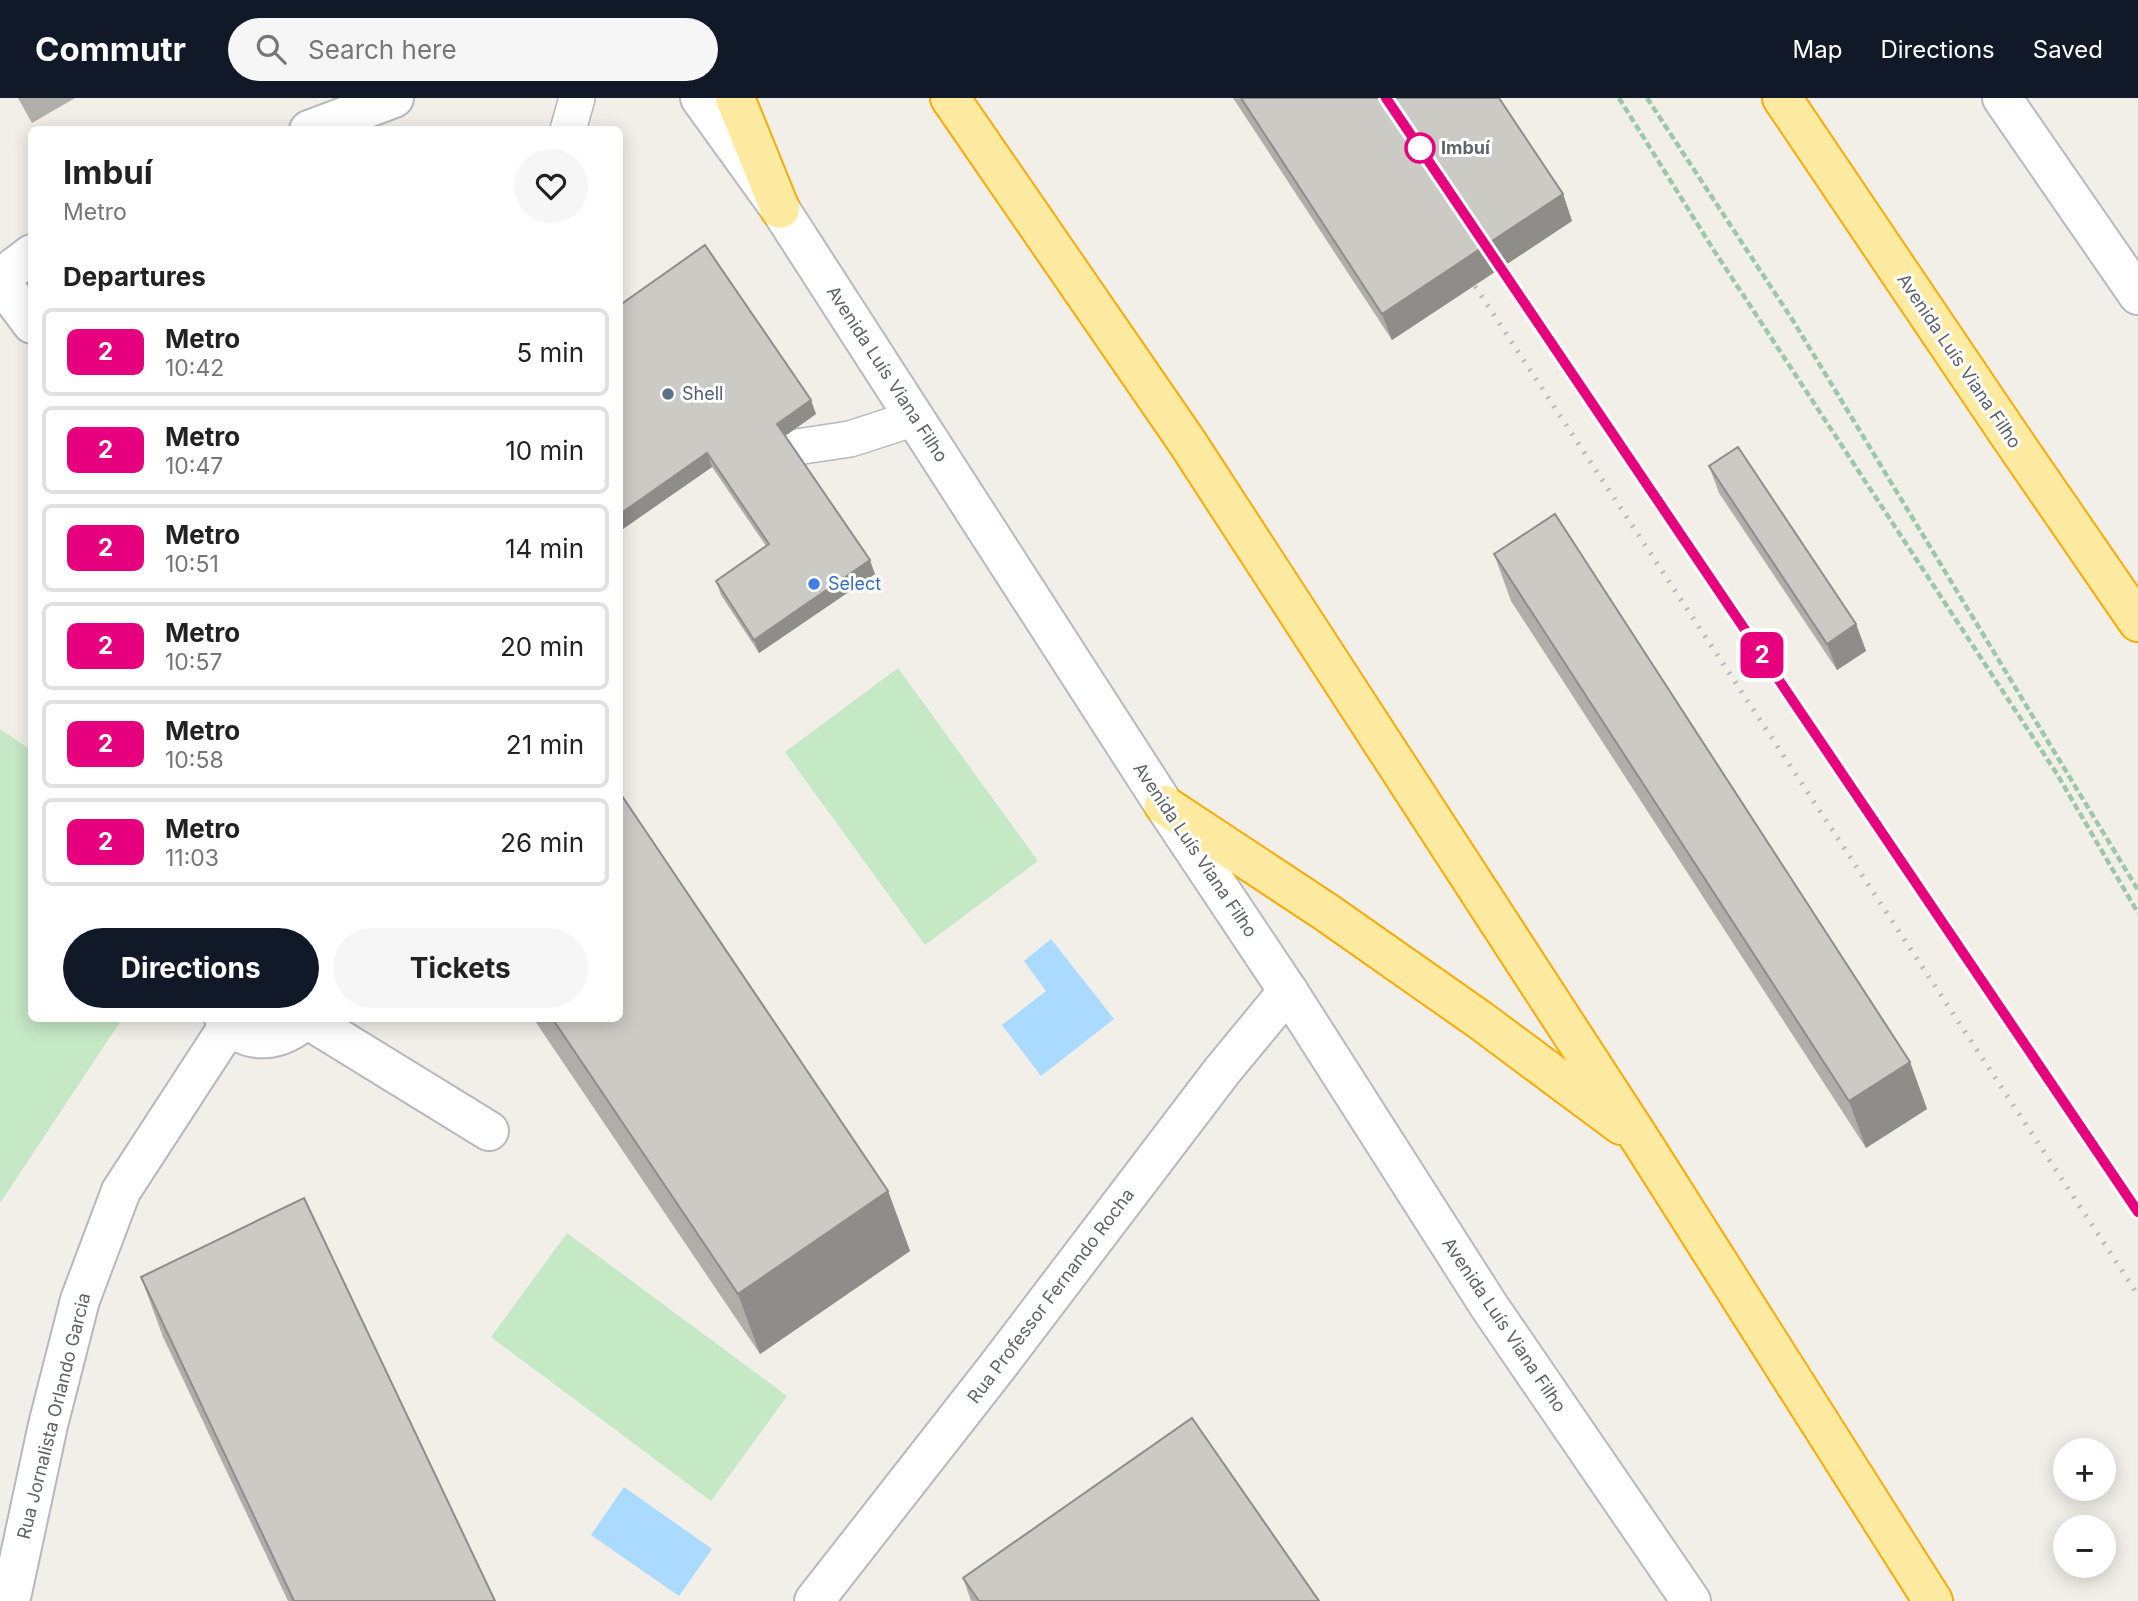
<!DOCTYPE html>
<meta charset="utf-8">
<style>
body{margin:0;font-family:Inter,sans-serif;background:#f6f6f6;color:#222;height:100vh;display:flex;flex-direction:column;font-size:26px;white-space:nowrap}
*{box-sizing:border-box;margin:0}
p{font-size:23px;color:#767676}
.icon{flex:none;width:38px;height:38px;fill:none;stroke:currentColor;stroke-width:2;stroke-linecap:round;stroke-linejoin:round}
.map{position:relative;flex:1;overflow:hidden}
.side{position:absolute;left:28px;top:28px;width:595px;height:896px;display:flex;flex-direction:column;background:#fff;border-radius:10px;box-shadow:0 4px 18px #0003}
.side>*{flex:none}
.badge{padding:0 14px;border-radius:10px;font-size:24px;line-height:46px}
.controls{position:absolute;left:2053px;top:1340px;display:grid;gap:14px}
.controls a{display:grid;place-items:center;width:63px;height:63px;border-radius:50%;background:#fff;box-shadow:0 4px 18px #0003;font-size:35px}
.map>.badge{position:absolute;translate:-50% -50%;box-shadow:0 0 0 4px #fff}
h2{padding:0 35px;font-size:26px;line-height:63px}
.round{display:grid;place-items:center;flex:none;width:74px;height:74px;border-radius:37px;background:#f6f6f6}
.head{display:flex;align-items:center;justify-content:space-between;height:119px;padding:0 35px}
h1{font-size:33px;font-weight:700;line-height:52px}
.primary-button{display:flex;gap:14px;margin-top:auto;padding:14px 35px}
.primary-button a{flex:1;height:80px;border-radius:42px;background:#111827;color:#fff;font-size:28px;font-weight:700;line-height:80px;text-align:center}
.primary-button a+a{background:#f6f6f6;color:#222}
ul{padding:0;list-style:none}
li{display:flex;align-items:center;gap:21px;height:88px;margin:0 14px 10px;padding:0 21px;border:4px solid #e0e0e0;border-radius:10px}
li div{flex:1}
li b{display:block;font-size:26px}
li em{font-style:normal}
li .badge{min-width:77px;font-weight:700;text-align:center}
header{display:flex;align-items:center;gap:42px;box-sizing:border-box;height:98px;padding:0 35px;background:#111827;color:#fff}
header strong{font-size:33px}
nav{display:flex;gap:38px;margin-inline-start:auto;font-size:24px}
.search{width:490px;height:63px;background:#f6f6f6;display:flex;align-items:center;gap:18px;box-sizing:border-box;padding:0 24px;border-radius:38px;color:#767676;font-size:26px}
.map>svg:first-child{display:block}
.green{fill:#c5e8c5}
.water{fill:#aadaff}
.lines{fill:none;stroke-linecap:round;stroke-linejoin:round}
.service-casing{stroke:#b5b8bc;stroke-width:38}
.minor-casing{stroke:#b5b8bc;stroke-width:42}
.secondary-casing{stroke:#b6babf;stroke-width:42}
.trunk-casing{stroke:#f9ab00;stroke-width:42}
.path{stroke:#9cc7a9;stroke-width:4.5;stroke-dasharray:7 3.5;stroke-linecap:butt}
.service{stroke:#fff;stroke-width:35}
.minor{stroke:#fff;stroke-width:38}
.secondary{stroke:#fff;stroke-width:38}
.trunk{stroke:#feeaa1;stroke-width:38}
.rail{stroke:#b6b7b8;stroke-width:5;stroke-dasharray:2 9;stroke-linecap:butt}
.wall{fill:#afaea9}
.shaded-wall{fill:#8f8d8a}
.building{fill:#cccac5;stroke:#8f8d8a;stroke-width:2}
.line-casing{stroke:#fff;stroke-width:16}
.line{stroke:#e6007e;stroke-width:10}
.stop-dot{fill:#fff;stroke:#e6007e;stroke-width:3.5}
.service-dot{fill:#5c6f8a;stroke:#fff;stroke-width:2.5}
.shop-dot{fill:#3f7fe0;stroke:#fff;stroke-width:2.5}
.labels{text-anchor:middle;stroke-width:6;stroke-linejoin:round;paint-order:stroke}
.stop-label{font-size:18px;font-weight:bold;fill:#5f6368;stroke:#fff;text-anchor:start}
.street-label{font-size:18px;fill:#5f6368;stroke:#fff}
.service-label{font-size:18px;fill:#4e5e75;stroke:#fff;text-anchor:start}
.shop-label{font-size:18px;fill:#366cbe;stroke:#fff;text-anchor:start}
</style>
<header>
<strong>Commutr</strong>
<div class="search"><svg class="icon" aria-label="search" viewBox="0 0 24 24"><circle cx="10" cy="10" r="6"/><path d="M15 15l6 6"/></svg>Search here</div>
<nav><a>Map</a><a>Directions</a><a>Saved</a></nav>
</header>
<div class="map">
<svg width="2138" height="1503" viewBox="0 0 2138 1503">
<rect width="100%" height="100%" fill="#f1efe8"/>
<!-- green -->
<g class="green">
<path d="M 898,570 L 1038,763 L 925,847 L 785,654 Z"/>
<path d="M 0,631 L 31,652 L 32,920 L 122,921 L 0,1105 Z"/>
<path d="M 567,1135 L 787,1298 L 711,1403 L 491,1239 Z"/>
</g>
<!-- water -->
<g class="water">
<path d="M 1051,841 L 1114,921 L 1041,978 L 1002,927 L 1046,893 L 1024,863 Z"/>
<path d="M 624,1389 L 712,1451 L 679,1498 L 591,1437 Z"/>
</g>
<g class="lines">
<!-- service casing -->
<g class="service-casing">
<g id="service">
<path d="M 568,32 L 577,0"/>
<path d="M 790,350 L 850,341 L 915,320"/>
</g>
</g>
<!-- minor casing -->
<g class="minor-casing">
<g id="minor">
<path d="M 309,32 L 394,0"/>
<path d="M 0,180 L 32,156"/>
<path d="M 0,183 L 32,226"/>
<path d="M 224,920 C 247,951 283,943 307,920"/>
<path d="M 307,921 L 489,1033"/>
<path d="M 12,1495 L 48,1327 L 80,1202 L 121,1093 L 229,927"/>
<path d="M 814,1503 L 997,1269 L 1222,973 L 1288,893"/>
</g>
</g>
<!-- secondary casing -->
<g class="secondary-casing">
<g id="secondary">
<path d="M 700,0 L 780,111 L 1164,707 L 1288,893 L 1489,1208 L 1691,1503"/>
<path d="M 2002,0 L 2138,197"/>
</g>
</g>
<!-- trunk casing -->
<g class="trunk-casing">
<g id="trunk">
<path d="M 735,0 L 780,111"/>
<path d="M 950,0 L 1187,344 L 1640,1041 L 1933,1503"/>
<path d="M 1782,0 L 2010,338 L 2138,524"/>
<path d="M 1164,707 L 1326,814 L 1480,922 L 1621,1027"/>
</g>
</g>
<!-- path -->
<g class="path">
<path d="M 1619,0 L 1713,151 L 2057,676 L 2138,815"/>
<path d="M 1647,0 L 1792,221 L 2138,792"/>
</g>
<!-- service -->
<use href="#service" class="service"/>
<!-- minor -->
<use href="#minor" class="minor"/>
<!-- secondary -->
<use href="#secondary" class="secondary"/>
<!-- trunk -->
<use href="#trunk" class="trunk"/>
<!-- rail -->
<g class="rail">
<path d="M 1490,154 L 2138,1114"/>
<path d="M 1463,170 L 2138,1197"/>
</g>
</g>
<!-- wall -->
<g class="wall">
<path d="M 18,0 L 75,0 L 32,25 Z"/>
<path d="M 1233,0 L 1499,0 L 1563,96 L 1572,123 L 1392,242 Z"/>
<path d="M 705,147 L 816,316 L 785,338 L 875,476 L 759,555 L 721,497 L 716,483 L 766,448 L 712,369 L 620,433 Z"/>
<path d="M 1709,368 L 1856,526 L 1866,553 L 1837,572 L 1719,395 Z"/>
<path d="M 1494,456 L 1910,964 L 1927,1011 L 1866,1050 L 1511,503 Z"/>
<path d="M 533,920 L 620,920 L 888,1093 L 910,1153 L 760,1256 Z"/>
<path d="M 141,1179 L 495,1503 L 288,1503 L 163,1239 Z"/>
<path d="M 963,1480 L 979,1503 L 971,1503 Z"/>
</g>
<!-- shaded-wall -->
<g class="shaded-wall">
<path d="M 1563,96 L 1572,123 L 1392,242 L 1382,216 Z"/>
<path d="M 811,302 L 816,316 L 782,340 L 777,326 Z"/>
<path d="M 707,355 L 712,369 L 620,433 L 620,416 Z"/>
<path d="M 870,462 L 875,476 L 759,555 L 754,542 Z"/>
<path d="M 1856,526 L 1866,553 L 1837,572 L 1827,546 Z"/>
<path d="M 1910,964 L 1927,1011 L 1866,1050 L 1849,1003 Z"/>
<path d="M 888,1093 L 910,1153 L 760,1256 L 738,1196 Z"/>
</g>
<!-- building -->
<g class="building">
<path d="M 1241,0 L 1499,0 L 1563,96 L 1382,216 Z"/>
<path d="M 705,147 L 811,302 L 777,326 L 870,462 L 754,542 L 716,483 L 769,446 L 707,355 L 620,416 L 620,207 Z"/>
<path d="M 1738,349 L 1856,526 L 1827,546 L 1709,368 Z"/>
<path d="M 1555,416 L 1910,964 L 1849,1003 L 1494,456 Z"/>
<path d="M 620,695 L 888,1093 L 738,1196 L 552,920 L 620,920 Z"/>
<path d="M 304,1100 L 495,1503 L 294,1503 L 141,1179 Z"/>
<path d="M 1192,1320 L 1319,1503 L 979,1503 L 963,1480 Z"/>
</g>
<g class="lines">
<!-- line casing -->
<g class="line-casing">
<path id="line" d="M 1386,0 L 2138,1114"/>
</g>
<!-- line -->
<use href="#line" class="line"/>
</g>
<!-- markers -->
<circle class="stop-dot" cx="1420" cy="50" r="14"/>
<circle class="service-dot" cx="668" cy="296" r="7"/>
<circle class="shop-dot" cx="814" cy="486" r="7"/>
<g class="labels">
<!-- stop labels -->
<g class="stop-label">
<text x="1441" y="56">Imbuí</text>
</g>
<!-- street labels -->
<g class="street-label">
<text transform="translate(1959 263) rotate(56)" y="6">Avenida Luís Viana Filho</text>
<text transform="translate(887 276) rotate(57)" y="6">Avenida Luís Viana Filho</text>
<text transform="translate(1195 752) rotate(56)" y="6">Avenida Luís Viana Filho</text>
<text transform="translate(1051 1198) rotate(-53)" y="6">Rua Professor Fernando Rocha</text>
<text transform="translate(1504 1227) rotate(56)" y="6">Avenida Luís Viana Filho</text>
<text transform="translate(54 1318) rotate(-76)" y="6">Rua Jornalista Orlando Garcia</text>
</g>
<!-- service labels -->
<g class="service-label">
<text x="682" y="302">Shell</text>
</g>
<!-- shop labels -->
<g class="shop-label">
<text x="828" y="492">Select</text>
</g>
</g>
</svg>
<div class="controls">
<a>+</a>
<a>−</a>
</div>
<b class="badge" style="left:1762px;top:557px;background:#e6007e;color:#fff">2</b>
<section class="side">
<div class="head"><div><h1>Imbuí</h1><p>Metro</p></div><a class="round"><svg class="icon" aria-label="heart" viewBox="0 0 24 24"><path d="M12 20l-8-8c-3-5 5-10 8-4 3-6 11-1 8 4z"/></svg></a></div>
<h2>Departures</h2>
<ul>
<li><span class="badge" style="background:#e6007e;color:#fff">2</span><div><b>Metro</b><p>10:42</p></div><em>5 min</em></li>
<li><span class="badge" style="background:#e6007e;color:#fff">2</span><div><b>Metro</b><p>10:47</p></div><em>10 min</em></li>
<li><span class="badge" style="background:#e6007e;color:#fff">2</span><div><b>Metro</b><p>10:51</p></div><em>14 min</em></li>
<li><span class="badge" style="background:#e6007e;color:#fff">2</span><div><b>Metro</b><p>10:57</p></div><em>20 min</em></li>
<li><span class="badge" style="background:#e6007e;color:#fff">2</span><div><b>Metro</b><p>10:58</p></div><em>21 min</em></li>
<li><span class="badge" style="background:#e6007e;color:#fff">2</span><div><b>Metro</b><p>11:03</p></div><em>26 min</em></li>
</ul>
<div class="primary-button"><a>Directions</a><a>Tickets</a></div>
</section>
</div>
